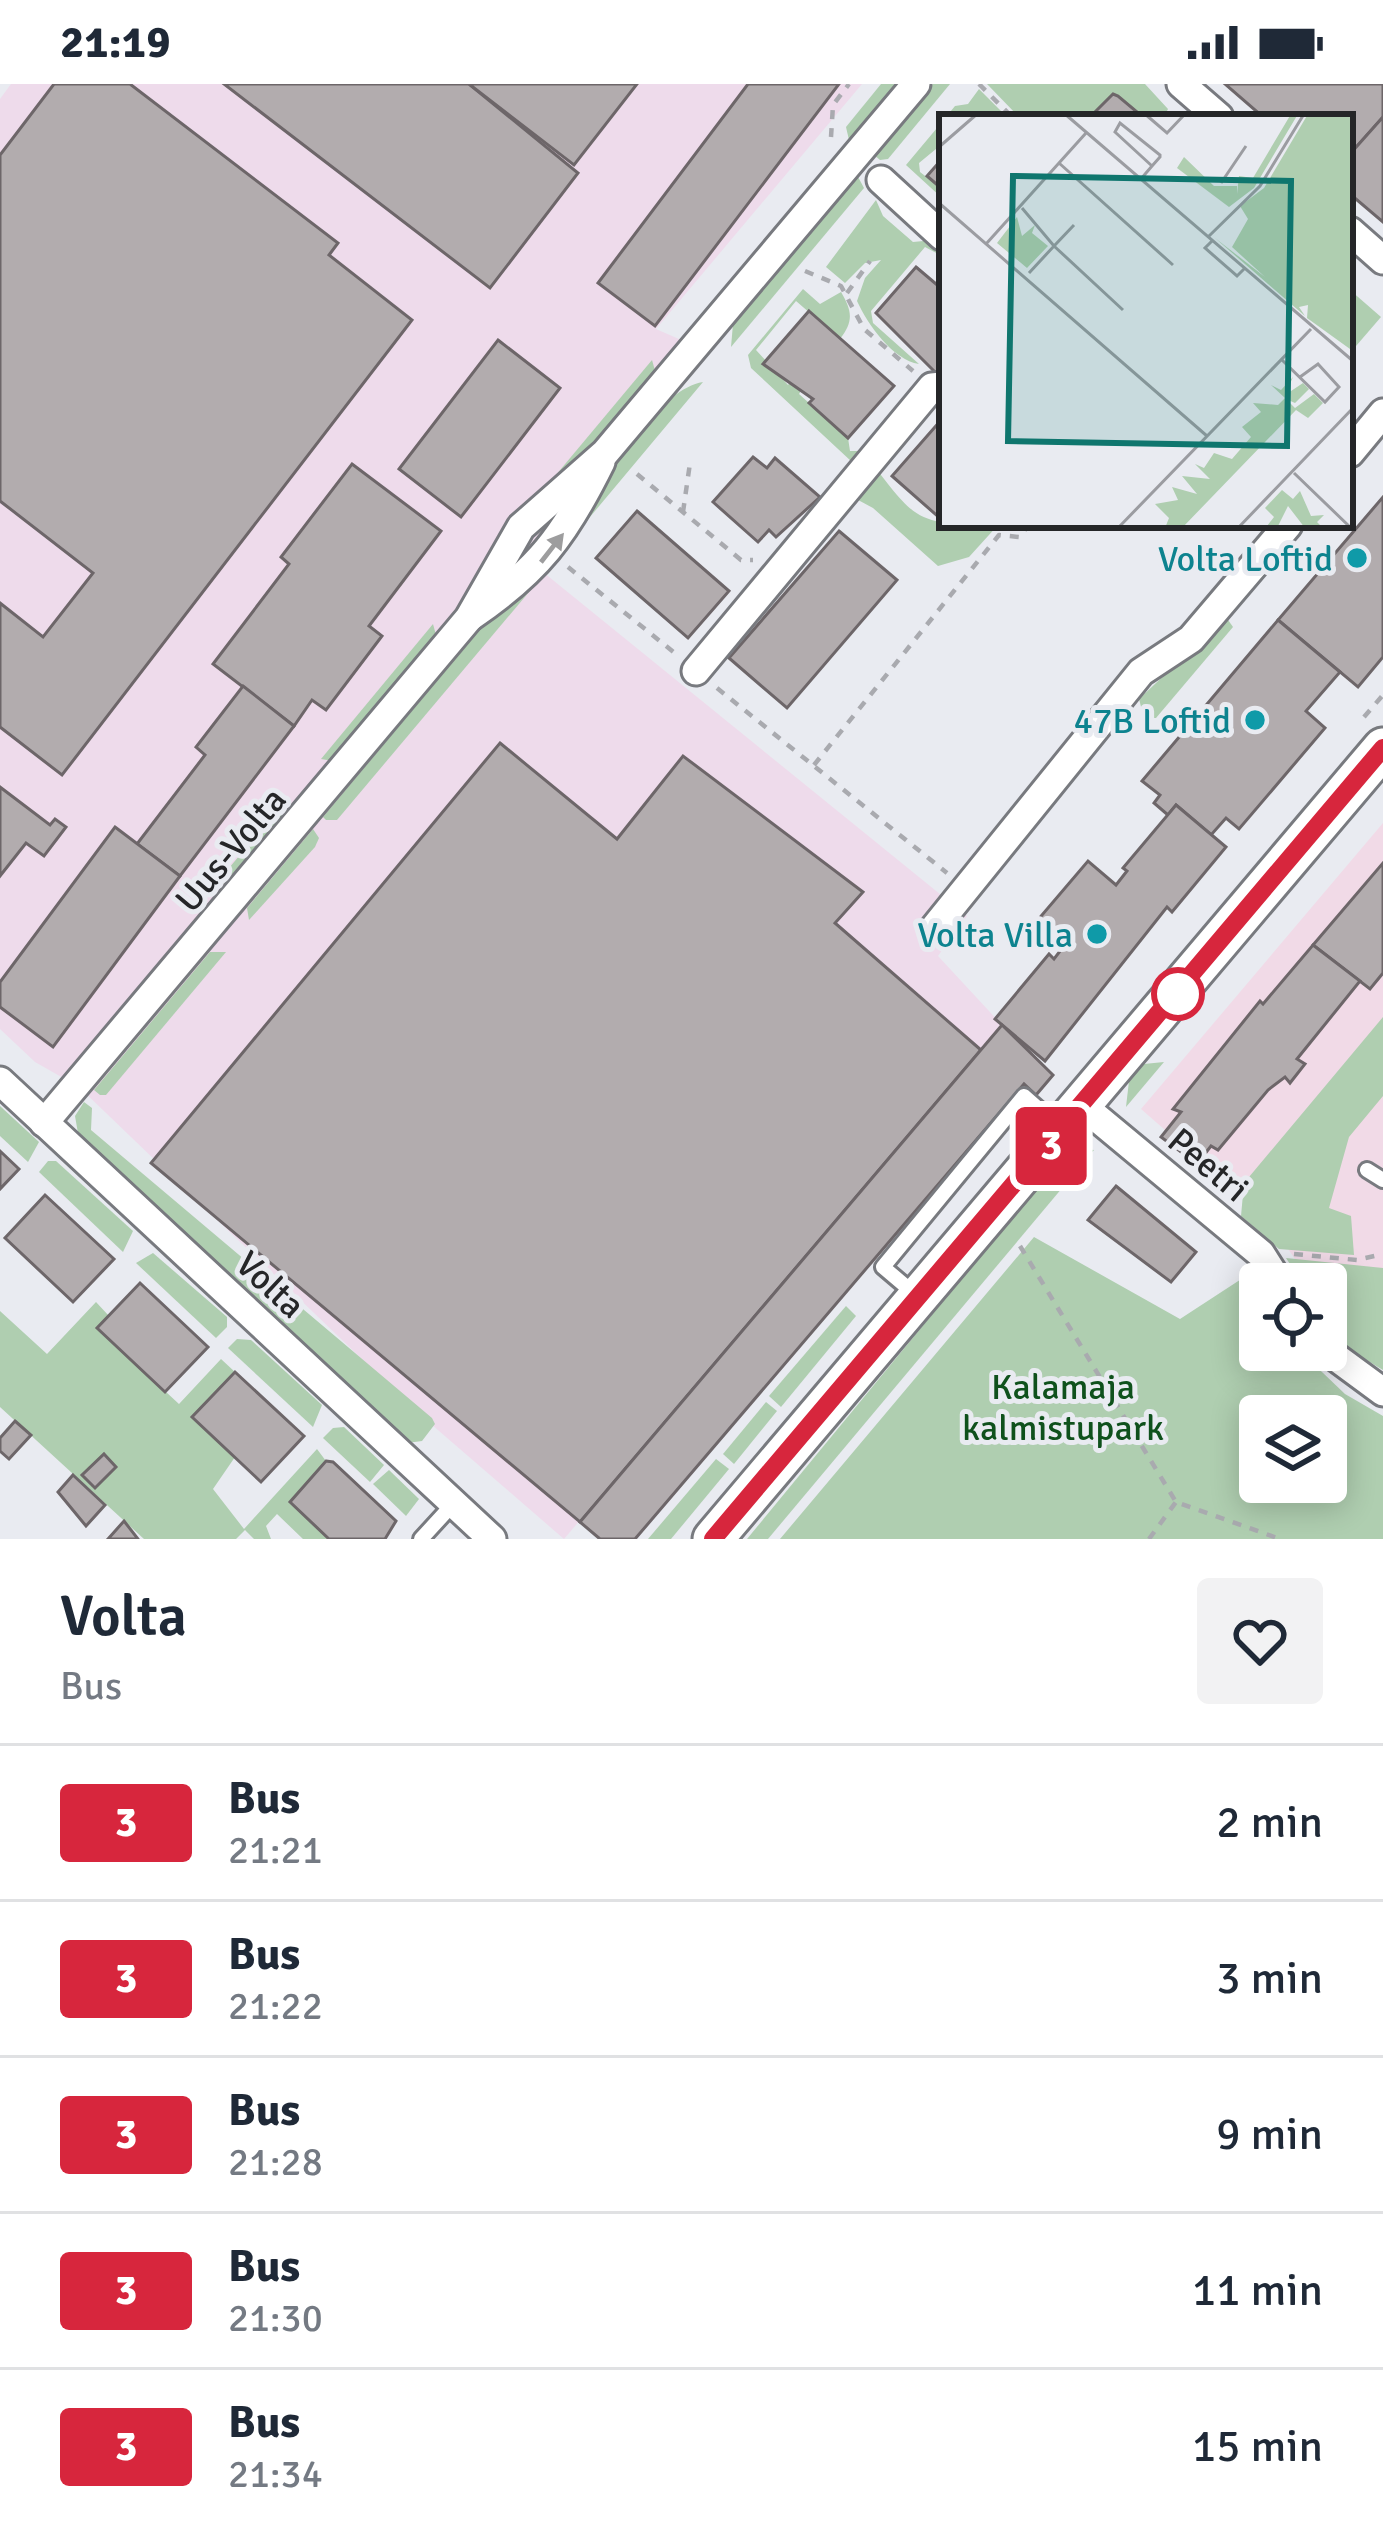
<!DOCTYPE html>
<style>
body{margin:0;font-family:Signika,sans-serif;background:#f2f2f3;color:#1f2937;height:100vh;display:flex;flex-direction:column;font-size:45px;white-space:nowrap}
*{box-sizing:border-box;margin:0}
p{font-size:39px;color:#747a83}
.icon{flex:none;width:66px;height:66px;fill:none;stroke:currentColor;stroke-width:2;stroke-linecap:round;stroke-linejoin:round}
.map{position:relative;height:1455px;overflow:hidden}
.sheet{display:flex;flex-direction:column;background:#fff;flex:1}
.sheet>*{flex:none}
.badge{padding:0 24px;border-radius:9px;font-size:42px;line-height:78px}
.fabs{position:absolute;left:1239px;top:1179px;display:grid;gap:24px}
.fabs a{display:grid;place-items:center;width:108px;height:108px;border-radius:12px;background:#fff;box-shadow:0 6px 30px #0003;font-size:60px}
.map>.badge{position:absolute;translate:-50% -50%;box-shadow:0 0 0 6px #fff}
.round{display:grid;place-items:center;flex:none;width:126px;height:126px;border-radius:12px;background:#f2f2f3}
.summary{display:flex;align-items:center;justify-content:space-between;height:204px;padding:0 60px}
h1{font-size:57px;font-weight:600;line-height:90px}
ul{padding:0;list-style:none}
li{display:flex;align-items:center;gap:36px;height:156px;padding:0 60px;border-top:3px solid #e0e1e3}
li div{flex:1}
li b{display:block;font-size:45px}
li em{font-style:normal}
li .badge{min-width:132px;font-weight:700;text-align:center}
.status{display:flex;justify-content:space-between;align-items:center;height:84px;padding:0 60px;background:#fff;direction:ltr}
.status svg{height:33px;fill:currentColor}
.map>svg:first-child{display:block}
.commercial{fill:#f1dae7}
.industrial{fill:#eedbeb}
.green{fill:#afceb0;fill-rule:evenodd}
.building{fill:#b2acae;stroke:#6d6669;stroke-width:3}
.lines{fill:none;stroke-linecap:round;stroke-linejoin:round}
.lane-casing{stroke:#787a7f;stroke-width:20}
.street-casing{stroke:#787a7f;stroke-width:33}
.secondary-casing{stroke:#787a7f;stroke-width:45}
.path{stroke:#a9aaaf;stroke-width:4.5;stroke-dasharray:9 9;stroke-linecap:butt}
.lane{stroke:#fff;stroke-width:14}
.street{stroke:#fff;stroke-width:27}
.secondary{stroke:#fff;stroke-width:39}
.oneway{fill:#9d9d9e}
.line-casing{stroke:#fff;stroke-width:27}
.line{stroke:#d7263d;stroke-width:18}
.culture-dot{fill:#0f9aa8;stroke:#e9ebf1;stroke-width:4.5}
.stop-dot{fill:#fff;stroke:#d7263d;stroke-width:6}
.labels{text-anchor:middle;stroke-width:10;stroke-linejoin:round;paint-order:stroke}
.culture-label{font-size:36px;fill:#0d838f;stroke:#e9ebf1;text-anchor:end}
.street-label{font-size:36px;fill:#252628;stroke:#e9ebf1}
.park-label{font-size:36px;fill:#0f511c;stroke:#e9ebf1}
.inset-road{fill:none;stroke:#9b9ca1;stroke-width:3}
.view{fill:#0f766e;fill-opacity:0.15;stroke:#0f766e;stroke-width:6}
.inset-edge{fill:none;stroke:#252628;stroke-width:6}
</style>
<div class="status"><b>21:19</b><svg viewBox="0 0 49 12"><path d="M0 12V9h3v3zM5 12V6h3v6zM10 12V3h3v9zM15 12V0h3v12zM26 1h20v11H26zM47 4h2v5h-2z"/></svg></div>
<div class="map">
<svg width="1383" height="1455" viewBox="0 0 1383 1455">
<rect width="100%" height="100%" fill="#e9ebf1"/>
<!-- commercial -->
<path class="commercial" d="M 1383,739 L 1383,1276 L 1326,1200 L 1312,1200 L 1269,1137 L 1141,1025 Z"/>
<!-- industrial -->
<path class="industrial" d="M 11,0 L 862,0 L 656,245 L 695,262 L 522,471 L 967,832 L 938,872 L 1002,941 L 564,1455 L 417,1328 L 79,1003 L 35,978 L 0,945 L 0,15 Z"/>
<!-- green -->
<g class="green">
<path d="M 881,0 L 898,0 L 849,56 L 846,43 Z"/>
<path d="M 933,0 L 950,0 L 888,75 L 880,76 L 874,71 Z"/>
<path d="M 987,0 L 1145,0 L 1168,25 L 1164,33 L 1143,33 L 1113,10 L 1090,33 L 1019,33 Z"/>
<path d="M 979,5 L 1007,33 L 946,33 L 955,22 L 968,20 Z"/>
<path d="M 942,38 L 942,60 L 919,79 L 920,88 L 942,105 L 942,114 L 906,81 Z"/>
<path d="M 857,91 L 864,104 L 731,263 L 733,240 Z"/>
<path d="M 876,116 L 883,132 L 913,158 L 934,156 L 942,162 L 942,172 L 925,163 L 871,227 L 873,239 L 919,280 C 893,276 868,241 857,217 L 865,194 L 881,176 L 865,179 L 845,199 L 826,183 Z"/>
<path d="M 803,205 L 820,220 L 841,208 C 852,227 854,237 840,255 L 796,217 L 756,266 L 788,301 L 792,296 L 802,305 L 799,310 L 848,354 L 850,367 L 862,367 C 917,435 909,441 998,441 L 969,473 L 938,482 L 873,424 L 832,402 L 852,378 L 751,284 L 748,271 Z"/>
<path d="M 1350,206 L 1381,233 L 1350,269 Z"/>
<path d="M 652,276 L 656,290 L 587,372 L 535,416 Z"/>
<path d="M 703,298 L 564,464 C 591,419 650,307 703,298 Z"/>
<path d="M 545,489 L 337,736 L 326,736 L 323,733 L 490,533 Z"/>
<path d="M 1226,533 L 1233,543 L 1156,634 L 1144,634 L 1139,615 Z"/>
<path d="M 433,540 L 436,551 L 333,677 L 321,675 Z"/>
<path d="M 280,723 L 290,727 L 223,800 L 219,796 Z"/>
<path d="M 313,745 L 319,754 L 315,763 L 249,836 L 247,824 Z"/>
<path d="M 210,868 L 226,868 L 106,1011 L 100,1011 L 94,1006 Z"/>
<path d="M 1383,933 L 1383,1012 L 1349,1053 L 1329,1124 L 1351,1132 L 1354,1171 L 1279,1165 L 1241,1132 L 1244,1099 Z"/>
<path d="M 1164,978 L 1126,1023 L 1129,997 L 1144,980 Z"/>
<path d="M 84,1018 L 92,1024 L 91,1046 L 432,1334 L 435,1340 L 422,1357 L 407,1359 L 79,1055 L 75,1032 Z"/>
<path d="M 0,1022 L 39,1058 L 28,1078 L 0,1052 Z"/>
<path d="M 1077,1064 L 1094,1066 L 768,1455 L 747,1455 L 1066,1068 Z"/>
<path d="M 48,1077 L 56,1077 L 133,1147 L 123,1168 L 39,1088 Z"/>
<path d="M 1034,1153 L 1180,1235 L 1249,1190 L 1260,1204 L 1260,1266 L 1299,1266 L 1345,1310 L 1383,1332 L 1383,1455 L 780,1455 ZM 1326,1332 L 1326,1398 L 1260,1398 L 1260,1332 Z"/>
<path d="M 153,1169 L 227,1233 L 227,1243 L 216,1254 L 136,1179 Z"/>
<path d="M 1286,1174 L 1383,1184 L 1383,1286 C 1340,1260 1326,1251 1326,1200 L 1303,1200 Z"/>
<path d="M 96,1218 L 109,1232 L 98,1245 L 179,1320 L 221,1275 L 235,1288 L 193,1333 L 235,1373 L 213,1405 L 244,1445 L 317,1365 L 326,1377 L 290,1418 L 329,1455 L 303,1455 L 277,1430 L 266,1442 L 271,1455 L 254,1455 L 245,1446 L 236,1455 L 144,1455 L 0,1323 L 0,1227 L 47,1270 Z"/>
<path d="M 846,1222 L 856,1232 L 781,1323 L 769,1312 Z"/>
<path d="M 237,1255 L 251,1256 L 322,1321 L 313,1343 L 228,1264 Z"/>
<path d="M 766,1318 L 777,1327 L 734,1380 L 723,1370 Z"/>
<path d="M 344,1343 L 384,1381 L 370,1398 L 323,1354 L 333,1344 Z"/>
<path d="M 716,1375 L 729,1385 L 671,1455 L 648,1455 Z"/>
<path d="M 389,1386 L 419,1415 L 406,1432 L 373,1400 Z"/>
</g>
<!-- building -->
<g class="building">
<path d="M 54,0 L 130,0 L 338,159 L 329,171 L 412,236 L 62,691 L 0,643 L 0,519 L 43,553 L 93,489 L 0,417 L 0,71 Z"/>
<path d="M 224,0 L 469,0 L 578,89 L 490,204 Z"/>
<path d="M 469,0 L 637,0 L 574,81 Z"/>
<path d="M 748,0 L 839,0 L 655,242 L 598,199 Z"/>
<path d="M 1225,0 L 1383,0 L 1383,33 L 1350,70 L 1350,33 L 1263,33 Z"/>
<path d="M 1113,10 L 1118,12 L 1143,33 L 1090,33 Z"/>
<path d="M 1383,33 L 1383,138 L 1350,110 L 1350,70 Z"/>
<path d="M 942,75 L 942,105 L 927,92 Z"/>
<path d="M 916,183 L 942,205 L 940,293 L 876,229 Z"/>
<path d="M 809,227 L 894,302 L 848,354 L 809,319 L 813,315 L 763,280 Z"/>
<path d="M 498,256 L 560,304 L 461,433 L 399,385 Z"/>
<path d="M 942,335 L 942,436 L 892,392 Z"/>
<path d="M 753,373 L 767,384 L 775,374 L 820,413 L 776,453 L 769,446 L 758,458 L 713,418 Z"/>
<path d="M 352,380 L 441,447 L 369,542 L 382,552 L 326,626 L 312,616 L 294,642 L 213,580 L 289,480 L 281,473 Z"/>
<path d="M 1383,413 L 1383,573 L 1358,603 L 1278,536 Z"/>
<path d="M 637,427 L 729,507 L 688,554 L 596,474 Z"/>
<path d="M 839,447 L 897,496 L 787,624 L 729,574 Z"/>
<path d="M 1278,536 L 1340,588 L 1306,627 L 1325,644 L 1239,745 L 1226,734 L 1211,751 L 1176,721 L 1168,731 L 1154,719 L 1160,711 L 1142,697 Z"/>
<path d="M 243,602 L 294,642 L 180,792 L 137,760 L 205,671 L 196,663 Z"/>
<path d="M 500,659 L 617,755 L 683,672 L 863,808 L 835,839 L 981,966 L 580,1438 L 151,1079 Z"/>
<path d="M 0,703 L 50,741 L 55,735 L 66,743 L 44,772 L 26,759 L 0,792 Z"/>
<path d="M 1176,721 L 1226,763 L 1172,828 L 1167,823 L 1045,977 L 995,935 L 1049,870 L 1054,875 L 1064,862 L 1036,838 L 1088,777 L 1116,801 L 1127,787 L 1123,784 Z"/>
<path d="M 115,743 L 180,792 L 53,963 L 0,923 L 0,898 Z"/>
<path d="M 1383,779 L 1383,889 L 1370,905 L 1313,861 Z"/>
<path d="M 1313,861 L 1360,897 L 1297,975 L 1305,980 L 1290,999 L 1285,993 L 1268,1006 L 1218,1066 L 1211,1062 L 1197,1080 L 1161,1053 L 1181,1028 L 1173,1025 L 1260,917 L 1263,920 Z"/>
<path d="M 1002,941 L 1053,991 L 1036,1011 L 1024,1000 L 635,1455 L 600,1455 L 580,1438 Z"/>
<path d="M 0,1067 L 19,1085 L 0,1105 Z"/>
<path d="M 1116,1102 L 1196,1168 L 1171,1198 L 1088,1136 Z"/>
<path d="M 45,1111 L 114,1175 L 73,1218 L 5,1154 Z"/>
<path d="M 140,1199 L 208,1263 L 165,1308 L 97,1244 Z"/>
<path d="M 235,1288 L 304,1352 L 261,1398 L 192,1333 Z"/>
<path d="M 15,1337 L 31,1351 L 9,1375 L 0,1367 L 0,1354 Z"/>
<path d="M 104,1370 L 116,1383 L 95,1404 L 82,1391 Z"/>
<path d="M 326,1377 L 333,1378 L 396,1437 L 385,1455 L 329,1455 L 290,1418 Z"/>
<path d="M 73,1391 L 105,1421 L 86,1442 L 58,1408 Z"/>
<path d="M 124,1437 L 138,1455 L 108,1455 Z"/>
</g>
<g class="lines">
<!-- lane casing -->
<g class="lane-casing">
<g id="lane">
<path d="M 1367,1086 L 1383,1096"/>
<path d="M 916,1211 L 883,1183 L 1024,1012 L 1057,1041"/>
<path d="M 421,1455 L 454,1419"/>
</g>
</g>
<!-- street casing -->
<g class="street-casing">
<g id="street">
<path d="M 1181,0 L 1219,33"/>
<path d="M 881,96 L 942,152"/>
<path d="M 1350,147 L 1383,176"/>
<path d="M 1350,369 L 1383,329"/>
<path d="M 470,533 C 538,487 565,451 601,378"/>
<path d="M 696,587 L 932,303 L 942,302"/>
<path d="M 935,843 L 1141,588 L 1191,555 L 1288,441"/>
<path d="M 0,997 L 492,1455"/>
<path d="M 1084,1023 L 1261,1170 L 1280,1200"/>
<path d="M 44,1039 L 469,534 L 521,443 L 605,369 L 916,0"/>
<path d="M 1326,1266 L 1383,1308"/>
</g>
</g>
<!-- secondary casing -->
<g class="secondary-casing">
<path id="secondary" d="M 713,1455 L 1383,664"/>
</g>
<!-- path -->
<g class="path">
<path d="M 979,0 L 1012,33"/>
<path d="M 831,53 L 833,21 L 849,0"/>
<path d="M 805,187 L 841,202 L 864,245 L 913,287"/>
<path d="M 847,209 L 870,177"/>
<path d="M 637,390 L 741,476 L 753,476"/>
<path d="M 683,428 L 690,379"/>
<path d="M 568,483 L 676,570"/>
<path d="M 717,604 L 947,789"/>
<path d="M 1364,633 L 1383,611"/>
<path d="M 814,681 L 999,451 L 1019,453 L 1029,441"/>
<path d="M 1020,1162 L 1176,1418 L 1280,1455"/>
<path d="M 1294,1170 L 1357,1176 L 1383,1170"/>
<path d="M 1149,1455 L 1176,1418"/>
</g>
<!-- lane -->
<use href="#lane" class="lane"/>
<!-- street -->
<use href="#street" class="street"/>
<!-- secondary -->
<use href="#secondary" class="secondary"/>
</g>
<!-- one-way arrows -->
<defs><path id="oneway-solid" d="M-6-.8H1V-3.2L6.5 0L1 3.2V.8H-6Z" transform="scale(3)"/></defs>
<use class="oneway" href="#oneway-solid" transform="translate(552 464) rotate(-52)"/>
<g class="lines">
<!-- line casing -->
<g class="line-casing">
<path id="line" d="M 713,1455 L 1383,664"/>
</g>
<!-- line -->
<use href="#line" class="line"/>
</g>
<!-- markers -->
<g class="culture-dot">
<circle cx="1357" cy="474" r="12"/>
<circle cx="1255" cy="636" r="12"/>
<circle cx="1097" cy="850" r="12"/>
</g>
<circle class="stop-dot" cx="1178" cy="910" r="24"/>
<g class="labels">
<!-- culture labels -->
<g class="culture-label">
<text x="1333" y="487">Volta Loftid</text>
<text x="1231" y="649">47B Loftid</text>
<text x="1073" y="863">Volta Villa</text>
</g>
<!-- street labels -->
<g class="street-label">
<text transform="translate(230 765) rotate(-50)" y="13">Uus-Volta</text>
<text transform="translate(1209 1080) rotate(40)" y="13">Peetri</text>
<text transform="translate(271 1200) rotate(43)" y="13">Volta</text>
</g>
<!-- park labels -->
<g class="park-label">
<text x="1063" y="1315">Kalamaja<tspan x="1063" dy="41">kalmistupark</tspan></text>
</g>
</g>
<!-- overview -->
<g transform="translate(939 30)">
<rect width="414" height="414" fill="#e9ebf1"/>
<path d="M 352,0 L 359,0 L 315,74 L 290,93 L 238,54 L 245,43 L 275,72 L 298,72 L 298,80 L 300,62 L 314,64 ZM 369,0 L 414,0 L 411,235 L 368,204 L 369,191 L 360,193 L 366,202 L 276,124 L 326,163 L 293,133 L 309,105 L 301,92 L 325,74 ZM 78,103 L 83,122 L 96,111 L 93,119 L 109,132 L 88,154 L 58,129 ZM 354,263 L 346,281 L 364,269 L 370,275 L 356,289 L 347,285 L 356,294 L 375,280 L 384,289 L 369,304 L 357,296 L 243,414 L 226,414 L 230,404 L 216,390 L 239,386 L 233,373 L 258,380 L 243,362 L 271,365 L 256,350 L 265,354 L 275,339 L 293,345 L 312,323 L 303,313 L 322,298 L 314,289 L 339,291 L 346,284 L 332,271 L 342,276 ZM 343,376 L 354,385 L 361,377 L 372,402 L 385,401 L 378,408 L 384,414 L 366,414 L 349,392 L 338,414 L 328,412 L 335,403 L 326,394 Z" fill="#afceb0"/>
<path class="inset-road" d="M 126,0 L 414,247M 206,0 L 228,19 L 246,0M 0,33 L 38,0M 120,49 L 234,151M 202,65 L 207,59 L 213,52 L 221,43 L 221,41 L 181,9 L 176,18 L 213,52M 282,69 L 307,32M 0,89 L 268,322M 83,94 L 115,132 L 135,111M 269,123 L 321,72 L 365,0M 273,127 L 266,134 L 298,162 L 305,155M 47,130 L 147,19M 90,159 L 115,132 L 184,196M 342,245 L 386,288 L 400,273 L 379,250 L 361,263M 355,359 L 412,414M 179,414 L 372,215M 299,414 L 414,294"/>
<path class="view" d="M 74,62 L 352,67 L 348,332 L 69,327 Z"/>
<rect width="414" height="414" class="inset-edge"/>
</g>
</svg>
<div class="fabs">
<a><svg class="icon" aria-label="locate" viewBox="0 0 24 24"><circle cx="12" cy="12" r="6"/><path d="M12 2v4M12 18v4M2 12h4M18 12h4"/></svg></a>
<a><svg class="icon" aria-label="layers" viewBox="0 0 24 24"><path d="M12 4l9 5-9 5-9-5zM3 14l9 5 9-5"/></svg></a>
</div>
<b class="badge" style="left:1051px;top:1062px;background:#d7263d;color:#fff">3</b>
</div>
<section class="sheet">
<div class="summary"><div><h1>Volta</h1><p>Bus</p></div><a class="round"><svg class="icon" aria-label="heart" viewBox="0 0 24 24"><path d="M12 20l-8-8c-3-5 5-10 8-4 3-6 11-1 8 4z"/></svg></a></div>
<ul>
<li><span class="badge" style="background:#d7263d;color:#fff">3</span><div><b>Bus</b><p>21:21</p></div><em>2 min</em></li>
<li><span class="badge" style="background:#d7263d;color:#fff">3</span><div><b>Bus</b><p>21:22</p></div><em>3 min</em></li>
<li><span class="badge" style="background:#d7263d;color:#fff">3</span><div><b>Bus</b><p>21:28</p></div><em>9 min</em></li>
<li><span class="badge" style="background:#d7263d;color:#fff">3</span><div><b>Bus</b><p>21:30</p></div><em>11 min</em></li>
<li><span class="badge" style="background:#d7263d;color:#fff">3</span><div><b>Bus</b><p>21:34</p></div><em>15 min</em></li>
</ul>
</section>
